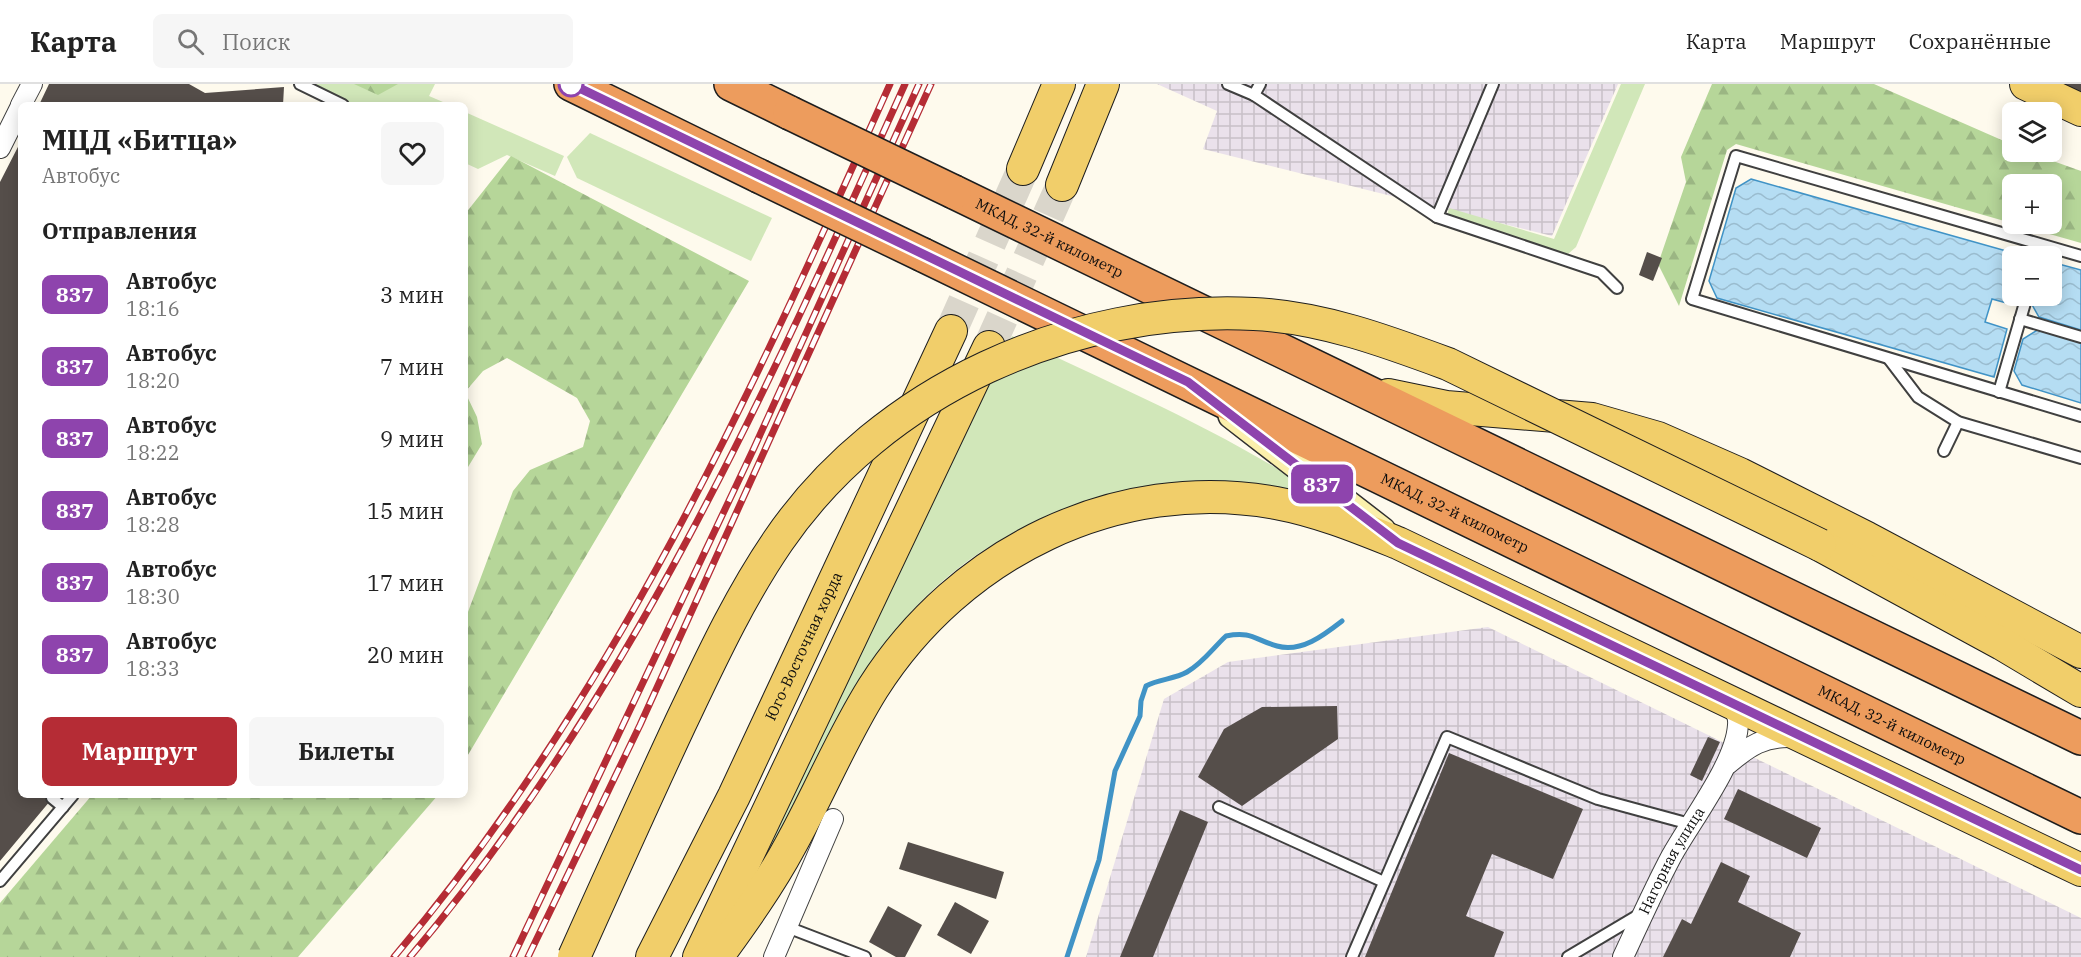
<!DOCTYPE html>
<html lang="ru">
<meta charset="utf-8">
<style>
body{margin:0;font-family:"IBM Plex Serif",serif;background:#f6f6f6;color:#222;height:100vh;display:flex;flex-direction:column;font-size:22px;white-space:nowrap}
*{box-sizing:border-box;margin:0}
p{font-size:20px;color:#767676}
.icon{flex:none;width:33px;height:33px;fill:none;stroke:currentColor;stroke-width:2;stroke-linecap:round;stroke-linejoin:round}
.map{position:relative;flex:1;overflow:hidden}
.side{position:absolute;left:18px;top:18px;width:450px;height:696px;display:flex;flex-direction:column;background:#fff;border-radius:9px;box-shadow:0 3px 15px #0003}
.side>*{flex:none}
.badge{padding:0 12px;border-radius:9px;font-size:21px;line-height:39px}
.fabs{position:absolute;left:2002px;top:18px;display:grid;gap:12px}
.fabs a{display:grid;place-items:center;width:60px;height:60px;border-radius:9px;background:#fff;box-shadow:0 3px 15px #0003;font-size:30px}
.map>.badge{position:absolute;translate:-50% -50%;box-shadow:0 0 0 3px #fff}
h2{padding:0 24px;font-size:22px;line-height:54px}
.round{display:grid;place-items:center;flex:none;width:63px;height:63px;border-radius:9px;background:#f6f6f6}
.overview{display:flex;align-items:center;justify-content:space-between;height:102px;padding:0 24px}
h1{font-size:28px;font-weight:800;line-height:45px}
.cta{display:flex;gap:12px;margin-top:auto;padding:12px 24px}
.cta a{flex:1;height:69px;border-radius:9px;background:#b52c35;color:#fff;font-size:24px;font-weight:800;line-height:69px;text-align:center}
.cta a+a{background:#f6f6f6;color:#222}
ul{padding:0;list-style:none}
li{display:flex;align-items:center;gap:18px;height:72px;padding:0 24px}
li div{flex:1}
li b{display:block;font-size:22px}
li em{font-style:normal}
li .badge{min-width:66px;font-weight:700;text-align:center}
header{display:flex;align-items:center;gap:36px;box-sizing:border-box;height:84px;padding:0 30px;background:#fff;border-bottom:2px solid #e0e0e0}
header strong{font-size:28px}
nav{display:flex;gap:33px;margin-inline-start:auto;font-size:21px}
.search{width:420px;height:54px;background:#f6f6f6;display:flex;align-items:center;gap:15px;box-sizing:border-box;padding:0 21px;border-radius:9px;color:#767676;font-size:22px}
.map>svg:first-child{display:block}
.industrial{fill:url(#industrial-grid)}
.grass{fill:#d1e7b9}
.forest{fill:url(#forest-firs);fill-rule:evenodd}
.water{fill:url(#water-waves);stroke:#4093c6;stroke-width:1.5}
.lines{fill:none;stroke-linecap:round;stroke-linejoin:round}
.stream{stroke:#4093c6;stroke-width:5}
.building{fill:#554e4a}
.primary-tunnel{stroke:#dad6cb;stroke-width:32;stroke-dasharray:32 16;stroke-linecap:butt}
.lane-casing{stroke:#404040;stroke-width:14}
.street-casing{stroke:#404040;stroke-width:22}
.secondary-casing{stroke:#2f2f2f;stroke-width:30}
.primary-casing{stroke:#1e1e1e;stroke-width:34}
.highway-casing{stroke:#1e1e1e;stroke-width:36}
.lane{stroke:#fff;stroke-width:10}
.street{stroke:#fff;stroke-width:20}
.secondary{stroke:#fbf0ac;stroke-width:27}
.primary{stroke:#f1ce6a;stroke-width:32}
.highway{stroke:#ed9c5d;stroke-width:33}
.rail-casing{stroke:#b52c35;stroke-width:7}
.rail{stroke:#fff;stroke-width:4.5;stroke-dasharray:14;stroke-linecap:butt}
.primary-bridge-casing{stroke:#1e1e1e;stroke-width:34;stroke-linecap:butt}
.highway-bridge-casing{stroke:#1e1e1e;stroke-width:36;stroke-linecap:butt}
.primary-bridge{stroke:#f1ce6a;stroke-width:32}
.highway-bridge{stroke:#ed9c5d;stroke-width:33}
.line-casing{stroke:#fff;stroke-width:14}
.line{stroke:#8e44ad;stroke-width:9}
.stop-dot{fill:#fff;stroke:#8e44ad;stroke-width:3}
.labels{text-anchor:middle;stroke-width:6;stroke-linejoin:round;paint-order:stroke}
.street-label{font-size:15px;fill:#0d0d0d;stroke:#fff}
</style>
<header>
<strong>Карта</strong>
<div class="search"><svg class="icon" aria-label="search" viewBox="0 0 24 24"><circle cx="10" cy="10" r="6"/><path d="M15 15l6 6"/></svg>Поиск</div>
<nav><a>Карта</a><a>Маршрут</a><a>Сохранённые</a></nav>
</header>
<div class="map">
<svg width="2081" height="873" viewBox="0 0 2081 873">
<defs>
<pattern id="industrial-grid" width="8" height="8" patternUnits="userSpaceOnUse" patternTransform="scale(1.5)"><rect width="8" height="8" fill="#eae1eb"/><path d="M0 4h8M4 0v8" fill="none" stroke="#c8c0c8"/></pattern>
<pattern id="forest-firs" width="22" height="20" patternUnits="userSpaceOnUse" patternTransform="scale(1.5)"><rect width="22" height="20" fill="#b6d699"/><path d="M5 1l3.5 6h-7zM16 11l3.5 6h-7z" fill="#9bb683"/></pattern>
<pattern id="water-waves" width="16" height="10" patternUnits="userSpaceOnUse" patternTransform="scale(1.5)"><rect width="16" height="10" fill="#b5ddf3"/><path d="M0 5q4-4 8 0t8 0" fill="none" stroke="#9abccf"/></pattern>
</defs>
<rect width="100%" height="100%" fill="#fefaed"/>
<!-- industrial -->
<g class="industrial">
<path d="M 1157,0 L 1618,0 L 1552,152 L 1203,65 L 1217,27 Z"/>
<path d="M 1488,543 L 2081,834 L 2081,873 L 1086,873 L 1164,615 L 1228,578 Z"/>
</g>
<!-- grass -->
<g class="grass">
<path d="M 307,0 L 435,0 L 429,12 L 450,21 L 349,21 Z"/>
<path d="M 1621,0 L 1645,0 L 1576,163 L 1568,170 L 1447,133 L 1449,124 L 1554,155 Z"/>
<path d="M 465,28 L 564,72 L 555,92 L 507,71 L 478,85 L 465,79 Z"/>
<path d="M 590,49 L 772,134 L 751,177 L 577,94 L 567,73 Z"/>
<path d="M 1012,252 C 1113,301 1229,349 1321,413 C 1293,408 1264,401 1235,399 C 1107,390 955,453 884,564 C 868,588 856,614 842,640 C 815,689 787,738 758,786 L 756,784 Z"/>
</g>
<!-- forest -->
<g class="forest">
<path d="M 354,0 L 398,0 L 378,11 Z"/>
<path d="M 1712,0 L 1874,0 L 2013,61 L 2013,68 L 2028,68 L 2081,87 L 2081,159 L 1736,60 L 1727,66 L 1679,222 L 1658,180 L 1686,98 L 1681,73 ZM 2013,100 L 2052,100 L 2052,140 L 2013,140 Z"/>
<path d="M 511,72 L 749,197 L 465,676 L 465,536 L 513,407 L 530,386 L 583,363 L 590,337 L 577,314 L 507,274 L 483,287 L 465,308 L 477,333 L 482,360 L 465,388 L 465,130 Z"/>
<path d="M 92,711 L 438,711 L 298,873 L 0,873 L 0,819 Z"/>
</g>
<!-- water -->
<g class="water">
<path d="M 1751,95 L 2024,172 L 2013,172 L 2013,212 L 2017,212 L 2014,221 L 1992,215 L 1985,238 L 2007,245 L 1994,293 L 1717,214 L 1709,197 L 1736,104 Z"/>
<path d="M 2055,179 L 2081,186 L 2081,246 L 2039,233 L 2031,219 L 2033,212 L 2052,212 L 2052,181 Z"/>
<path d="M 2039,245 L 2081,258 L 2081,319 L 2022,301 L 2014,287 L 2023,255 Z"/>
</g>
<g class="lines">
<!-- stream -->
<path class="stream" d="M 1067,873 L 1099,776 L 1115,687 L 1140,632 L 1141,617 L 1146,602 C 1159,595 1175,595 1187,588 C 1203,579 1213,564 1226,552 C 1252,547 1255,556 1277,562 C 1301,569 1324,551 1342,537"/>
</g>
<!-- building -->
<g class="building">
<path d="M 49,0 L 189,0 L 205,9 L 284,3 L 283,21 L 39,21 Z"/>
<path d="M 2060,0 L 2081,0 L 2081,9 Z"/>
<path d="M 21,57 L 21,711 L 55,711 L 0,777 L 0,98 Z"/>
<path d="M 1647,168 L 1662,174 L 1653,197 L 1639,191 Z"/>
<path d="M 1337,622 L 1338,655 L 1242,722 L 1198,693 L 1224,645 L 1262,623 Z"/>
<path d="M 1708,653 L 1720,658 L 1702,697 L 1690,691 Z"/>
<path d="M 1449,669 L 1583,725 L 1553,795 L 1492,770 L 1466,832 L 1504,848 L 1494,873 L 1365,873 Z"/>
<path d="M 1738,705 L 1821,744 L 1807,774 L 1724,735 Z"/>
<path d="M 1180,726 L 1208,738 L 1153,873 L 1120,873 Z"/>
<path d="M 908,758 L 1004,788 L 996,815 L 899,785 Z"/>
<path d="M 1721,778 L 1750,792 L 1738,818 L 1801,849 L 1790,873 L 1663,873 L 1682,835 L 1691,840 Z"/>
<path d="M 955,818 L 989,837 L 971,870 L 937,851 Z"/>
<path d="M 888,822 L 922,841 L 905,873 L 896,873 L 869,858 Z"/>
</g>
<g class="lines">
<!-- primary-tunnel -->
<g class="primary-tunnel">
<path d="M 951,247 L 1023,85"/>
<path d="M 989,263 L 1062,101"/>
</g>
<!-- lane casing -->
<g class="lane-casing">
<g id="lane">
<path d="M 300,0 L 343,21"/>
<path d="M 1228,0 L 1254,11 L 1437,133 L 1601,188 L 1617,204"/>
<path d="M 1254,11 L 1260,0"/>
<path d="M 1437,133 L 1493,0"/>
<path d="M 2081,172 L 1736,72 L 1692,215 L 2081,332"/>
<path d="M 2020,235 L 2081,253"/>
<path d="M 1889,275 L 1918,313 L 1958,338 L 2081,374"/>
<path d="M 1999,308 L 2027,212"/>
<path d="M 1944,367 L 1958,338"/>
<path d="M 52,714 L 63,723"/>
<path d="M 1219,723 L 1384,798"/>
<path d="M 0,797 L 73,711"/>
<path d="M 787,843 L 865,873"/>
<path d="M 1352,873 L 1447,653 L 1598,715 L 1690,740"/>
<path d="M 1568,873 L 1642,829"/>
</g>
</g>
<!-- street casing -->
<g class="street-casing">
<g id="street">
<path d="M 21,21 L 32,0"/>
<path d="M 0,64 L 21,22"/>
<path d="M 1728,680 C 1749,662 1764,652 1792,653"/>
<path d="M 774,873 L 833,735"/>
<path id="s1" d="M 1623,873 C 1639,839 1654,805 1671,773 C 1690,738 1736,679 1738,641 C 1739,630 1734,625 1726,618"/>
</g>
</g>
<!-- secondary casing -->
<g class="secondary-casing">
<path id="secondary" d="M 1232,331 L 1382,447"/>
</g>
<!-- primary casing -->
<g class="primary-casing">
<g id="primary">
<path d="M 2026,0 L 2081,26"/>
<path d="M 1023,85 L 1059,0"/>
<path d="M 1062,101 L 1103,0"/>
<path d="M 1388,311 L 1446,323 L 1592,335 L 1658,354 L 1740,390 L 1867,454 L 2081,568"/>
<path d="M 1820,461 L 2002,560 L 2081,607"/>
<path id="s2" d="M 652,873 L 734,712 L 951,247"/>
<path d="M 699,873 L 989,263"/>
<path d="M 717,873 C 743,837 769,801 790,762 C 819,710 841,655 873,604 C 959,469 1116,390 1276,419 C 1319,427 1358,443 1398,459 L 2081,786"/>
</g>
</g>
<!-- highway casing -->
<g class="highway-casing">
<g id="highway">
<path d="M 571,0 L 759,92"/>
<path d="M 731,0 L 790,29"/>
<path id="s3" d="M 954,108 L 2081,654"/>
<path id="s4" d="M 923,171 L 2081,733"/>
</g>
</g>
<!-- lane -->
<use href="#lane" class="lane"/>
<!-- street -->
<use href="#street" class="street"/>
<!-- secondary -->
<use href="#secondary" class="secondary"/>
<!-- primary -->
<use href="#primary" class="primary"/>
<!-- highway -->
<use href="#highway" class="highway"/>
<!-- rail casing -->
<g class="rail-casing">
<g id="rail">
<path d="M 394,873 C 613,616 753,306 890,0"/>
<path d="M 410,873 C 628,616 768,305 905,0"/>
<path d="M 513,873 L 754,364 L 919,0"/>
<path d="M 528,873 L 640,641 L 931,0"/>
</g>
</g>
<!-- rail -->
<use href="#rail" class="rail"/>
<!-- primary-bridge casing -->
<g class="primary-bridge-casing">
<path id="primary-bridge" d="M 574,873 C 609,795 644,717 680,640 C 710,577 739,514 778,457 C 882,305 1072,221 1254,230 C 1321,233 1386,257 1448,280 L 1820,461"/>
</g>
<!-- highway-bridge casing -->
<g class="highway-bridge-casing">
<g id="highway-bridge">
<path d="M 790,29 L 954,108"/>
<path d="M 759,92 L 923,171"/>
</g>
</g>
<!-- primary-bridge -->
<use href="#primary-bridge" class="primary-bridge"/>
<!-- highway-bridge -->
<use href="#highway-bridge" class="highway-bridge"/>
</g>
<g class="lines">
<!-- line casing -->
<g class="line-casing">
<path id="line" d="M 571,0 L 1188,298 L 1398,459 L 2081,786"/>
</g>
<!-- line -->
<use href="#line" class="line"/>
</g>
<!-- markers -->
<circle class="stop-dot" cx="571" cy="0" r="12"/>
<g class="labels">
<!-- street labels -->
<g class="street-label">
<text dy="5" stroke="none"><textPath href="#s3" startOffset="106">МКАД, 32-й километр</textPath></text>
<text dy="5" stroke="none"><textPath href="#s4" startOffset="591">МКАД, 32-й километр</textPath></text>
<text dy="5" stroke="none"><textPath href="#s2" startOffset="346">Юго-Восточная хорда</textPath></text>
<text dy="5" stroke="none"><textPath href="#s4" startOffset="1077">МКАД, 32-й километр</textPath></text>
<text dy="5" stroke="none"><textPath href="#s1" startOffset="108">Нагорная улица</textPath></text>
</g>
</g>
</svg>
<div class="fabs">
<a><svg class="icon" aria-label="layers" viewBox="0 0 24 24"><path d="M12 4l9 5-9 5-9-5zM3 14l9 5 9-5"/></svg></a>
<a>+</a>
<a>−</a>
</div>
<b class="badge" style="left:1322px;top:400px;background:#8e44ad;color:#fff">837</b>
<section class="side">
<div class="overview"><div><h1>МЦД «Битца»</h1><p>Автобус</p></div><a class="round"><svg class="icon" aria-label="heart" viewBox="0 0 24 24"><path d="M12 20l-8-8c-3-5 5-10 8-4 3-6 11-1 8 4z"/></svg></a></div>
<h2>Отправления</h2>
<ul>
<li><span class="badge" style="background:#8e44ad;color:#fff">837</span><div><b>Автобус</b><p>18:16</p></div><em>3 мин</em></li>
<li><span class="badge" style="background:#8e44ad;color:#fff">837</span><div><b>Автобус</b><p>18:20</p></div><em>7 мин</em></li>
<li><span class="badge" style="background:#8e44ad;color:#fff">837</span><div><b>Автобус</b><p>18:22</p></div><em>9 мин</em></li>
<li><span class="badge" style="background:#8e44ad;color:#fff">837</span><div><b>Автобус</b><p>18:28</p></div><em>15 мин</em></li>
<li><span class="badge" style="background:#8e44ad;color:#fff">837</span><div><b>Автобус</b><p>18:30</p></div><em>17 мин</em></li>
<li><span class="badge" style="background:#8e44ad;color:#fff">837</span><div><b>Автобус</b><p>18:33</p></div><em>20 мин</em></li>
</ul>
<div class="cta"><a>Маршрут</a><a>Билеты</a></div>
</section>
</div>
